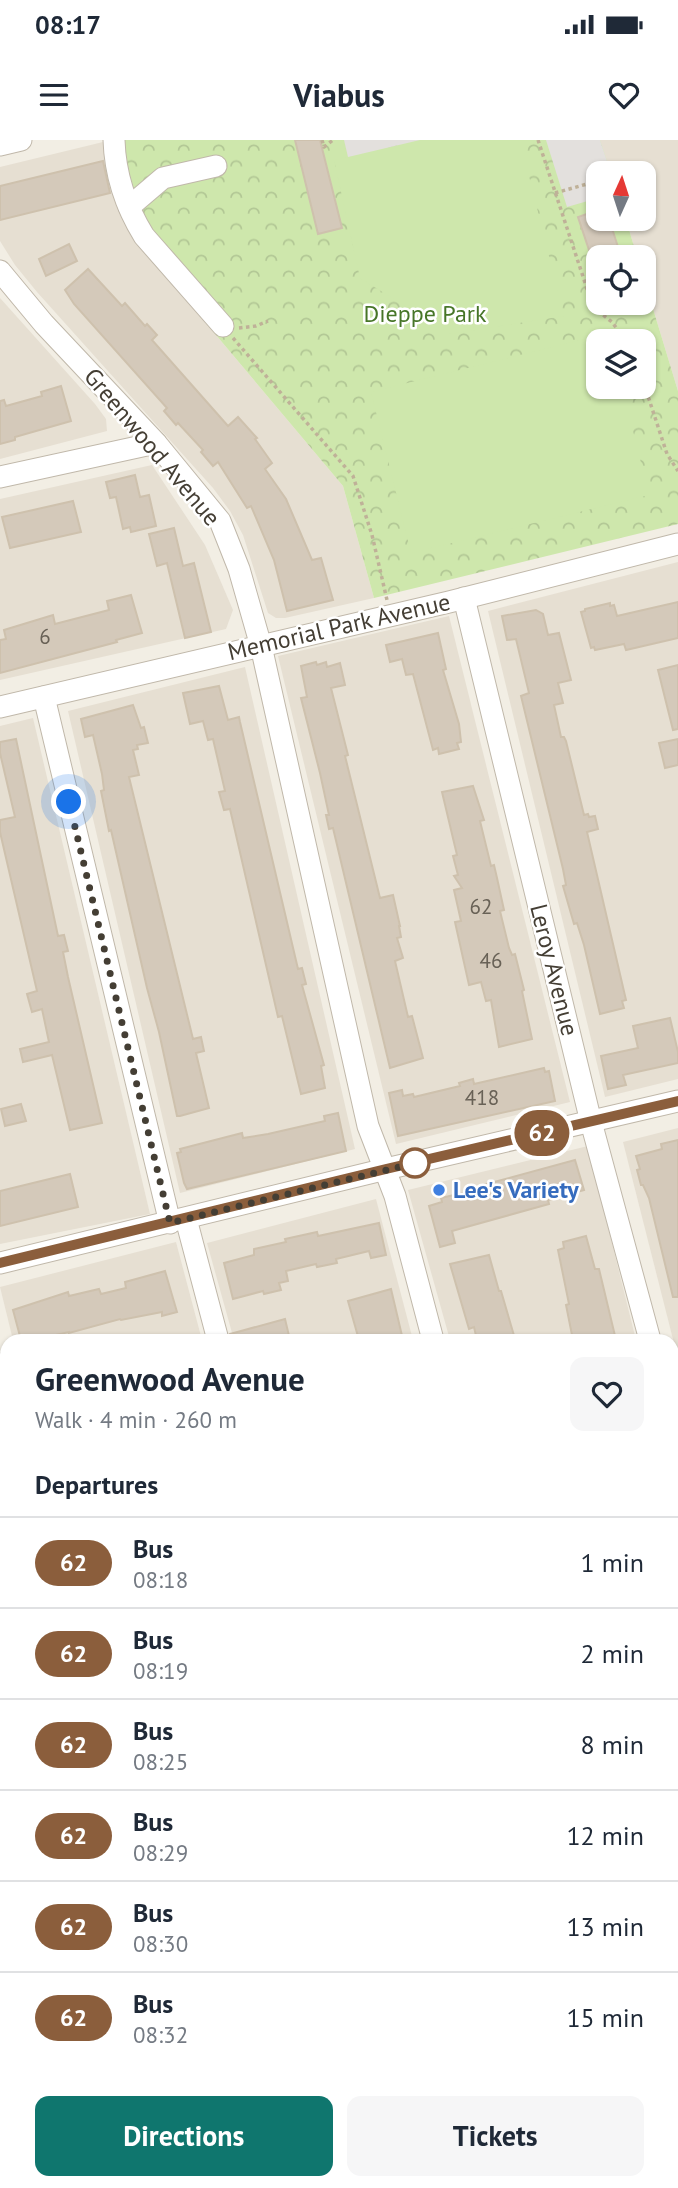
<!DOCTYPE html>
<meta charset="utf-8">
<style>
body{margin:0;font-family:"PT Sans",sans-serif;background:#f6f6f7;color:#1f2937;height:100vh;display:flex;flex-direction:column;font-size:26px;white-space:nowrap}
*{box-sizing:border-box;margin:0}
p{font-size:23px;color:#747a83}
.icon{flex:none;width:38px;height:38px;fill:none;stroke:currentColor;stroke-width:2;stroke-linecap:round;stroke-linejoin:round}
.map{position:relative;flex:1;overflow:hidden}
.drawer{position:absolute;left:0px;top:1194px;width:679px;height:856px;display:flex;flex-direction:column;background:#fff;border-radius:21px 21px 0 0;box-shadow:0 2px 5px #0004}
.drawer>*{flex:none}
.badge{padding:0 14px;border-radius:23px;font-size:24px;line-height:46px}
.needle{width:46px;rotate:3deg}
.fabs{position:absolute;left:586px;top:21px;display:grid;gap:14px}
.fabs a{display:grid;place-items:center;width:70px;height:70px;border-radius:14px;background:#fff;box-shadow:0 2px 5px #0004;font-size:35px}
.you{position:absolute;width:35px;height:35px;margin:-18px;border:5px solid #fff;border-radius:50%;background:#1a73e8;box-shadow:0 0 0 10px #1a73e833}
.map>.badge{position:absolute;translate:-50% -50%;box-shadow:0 0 0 4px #fff}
h2{padding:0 35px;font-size:26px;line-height:63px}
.round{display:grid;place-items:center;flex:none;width:74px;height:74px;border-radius:14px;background:#f6f6f7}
.headline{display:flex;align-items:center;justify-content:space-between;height:119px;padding:0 35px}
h1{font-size:33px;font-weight:700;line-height:52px}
.button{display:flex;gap:14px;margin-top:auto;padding:14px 35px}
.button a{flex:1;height:80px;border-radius:14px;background:#0f766e;color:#fff;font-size:28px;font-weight:700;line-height:80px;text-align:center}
.button a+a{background:#f6f6f7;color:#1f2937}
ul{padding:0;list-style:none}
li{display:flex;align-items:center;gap:21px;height:91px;padding:0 35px;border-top:2px solid #e0e1e3}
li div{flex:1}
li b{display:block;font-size:26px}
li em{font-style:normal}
li .badge{min-width:77px;font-weight:700;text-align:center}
.status{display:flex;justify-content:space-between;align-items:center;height:49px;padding:0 35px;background:#fff;direction:ltr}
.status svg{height:19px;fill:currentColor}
header{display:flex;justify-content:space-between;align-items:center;height:91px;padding:0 35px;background:#fff;font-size:32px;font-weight:700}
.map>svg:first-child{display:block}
.residential{fill:#e6dfd2}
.park{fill:url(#park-crowns);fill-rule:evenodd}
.pitch{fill:#cee7ac}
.parking{fill:#e3e0dd}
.building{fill:#d4c9ba;stroke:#cec1ad;stroke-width:2}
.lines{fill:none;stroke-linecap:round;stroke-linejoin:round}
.minor-casing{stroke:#c0b8aa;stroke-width:23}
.path{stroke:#bfb198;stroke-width:3.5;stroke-dasharray:3.5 3.5;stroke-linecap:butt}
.minor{stroke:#fff;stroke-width:21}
.line-casing{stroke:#fff;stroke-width:16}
.line{stroke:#8b5e3c;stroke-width:10}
.walk{stroke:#443e34;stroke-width:7;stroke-dasharray:0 12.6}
.stop-dot{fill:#fff;stroke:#8b5e3c;stroke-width:3.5}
.shop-dot{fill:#3f7fe0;stroke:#fff;stroke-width:2.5}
.labels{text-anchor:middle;stroke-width:5;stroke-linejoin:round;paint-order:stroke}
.number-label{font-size:21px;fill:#686156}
.park-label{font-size:24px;fill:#477628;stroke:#fff}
.street-label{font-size:24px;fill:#443e34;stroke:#fff}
.shop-label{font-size:24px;font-weight:bold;fill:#366cbe;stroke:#fff;text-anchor:start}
</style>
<div class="status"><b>08:17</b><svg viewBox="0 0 49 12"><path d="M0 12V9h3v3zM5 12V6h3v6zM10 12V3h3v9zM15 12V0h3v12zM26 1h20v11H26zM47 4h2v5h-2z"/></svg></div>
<header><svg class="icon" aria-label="menu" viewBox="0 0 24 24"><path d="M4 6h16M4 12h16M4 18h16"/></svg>Viabus<svg class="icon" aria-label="heart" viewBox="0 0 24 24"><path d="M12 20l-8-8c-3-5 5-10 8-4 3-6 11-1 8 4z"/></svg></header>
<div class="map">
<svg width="678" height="2048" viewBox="0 0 678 2048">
<defs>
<pattern id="park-crowns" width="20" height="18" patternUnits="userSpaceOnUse" patternTransform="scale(1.75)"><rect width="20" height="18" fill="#cee7ac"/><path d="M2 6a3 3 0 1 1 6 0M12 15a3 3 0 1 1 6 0" fill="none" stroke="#b2c795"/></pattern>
</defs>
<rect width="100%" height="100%" fill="#f2eee4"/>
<!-- residential -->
<g class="residential">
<path d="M 600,0 L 678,0 L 678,251 L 644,139 L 644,117 L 637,117 L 626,79 L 644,79 L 644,33 L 611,33 Z"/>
<path d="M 103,2 L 131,94 L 343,346 L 374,458 L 285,478 L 276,478 L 268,473 L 243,395 L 230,371 L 213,348 L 37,152 L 15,125 L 0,101 L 0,27 Z"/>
<path d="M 0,158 L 95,264 L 106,279 L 107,291 L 0,319 Z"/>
<path d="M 152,325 L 205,405 L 233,470 L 226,489 L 0,540 L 0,359 Z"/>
<path d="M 678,422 L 678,939 L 605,957 L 488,471 Z"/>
<path d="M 449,476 L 570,962 L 396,1004 L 278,516 Z"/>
<path d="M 245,527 L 355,1009 L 180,1053 L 68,571 Z"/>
<path d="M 33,578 L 150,1074 L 0,1104 L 0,586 Z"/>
<path d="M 678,988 L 678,1219 L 623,1002 Z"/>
<path d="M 588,1006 L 636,1200 L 450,1200 L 408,1050 Z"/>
<path d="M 376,1059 L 413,1200 L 234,1200 L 207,1103 Z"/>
<path d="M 176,1102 L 202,1200 L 13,1200 L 0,1147 Z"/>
<path d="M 0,1291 L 7,1318 L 7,1671 L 0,1673 Z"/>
<path d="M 672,1343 L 678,1367 L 678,1504 L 672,1505 Z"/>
<path d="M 7,1704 L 7,2022 L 0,1994 L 0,1706 Z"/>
<path d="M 678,1866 L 678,1964 L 672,1966 L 672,1868 Z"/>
<path d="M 12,2042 L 189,2042 L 190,2048 L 14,2048 Z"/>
<path d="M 216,2042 L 403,2042 L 405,2048 L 218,2048 Z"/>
<path d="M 432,2042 L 630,2042 L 631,2048 L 433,2048 Z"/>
</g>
<!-- park -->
<path class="park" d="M 113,0 L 600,0 L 611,33 L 598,33 L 598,79 L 626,79 L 637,117 L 598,117 L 598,163 L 644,163 L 644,139 L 678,251 L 678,384 L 374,458 L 343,346 L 131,94 L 103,2 ZM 598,201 L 644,201 L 644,247 L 598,247 Z"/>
<!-- pitch -->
<g class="pitch">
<path d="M 420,0 L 520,0 L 564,176 L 450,194 L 360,138 L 334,20 Z"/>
<path d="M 609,193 L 611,201 L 598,201 L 598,247 L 622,247 L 649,355 L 411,413 L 371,252 Z"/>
</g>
<!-- parking -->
<g class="parking">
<path d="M 344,0 L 420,0 L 348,17 Z"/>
<path d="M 546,0 L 600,0 L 611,33 L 598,33 L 598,58 L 567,67 Z"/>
</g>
<!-- building -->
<g class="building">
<path d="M 295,0 L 320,0 L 342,88 L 318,94 Z"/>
<path d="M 103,21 L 110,53 L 0,80 L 0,46 Z"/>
<path d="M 598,70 L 598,79 L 609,79 L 618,107 L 591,116 L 578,77 Z"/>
<path d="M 69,104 L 77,121 L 46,136 L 39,119 Z"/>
<path d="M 88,129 L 122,166 L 125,163 L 145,186 L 147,184 L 157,195 L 152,200 L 228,286 L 238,277 L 257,298 L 255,299 L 272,323 L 265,329 L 286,359 L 312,420 L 321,418 L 333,460 L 287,471 L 274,420 L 251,366 L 247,368 L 218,322 L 213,326 L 201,312 L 203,310 L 178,283 L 176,285 L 164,271 L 167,268 L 74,164 L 65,150 Z"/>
<path d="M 61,246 L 71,281 L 15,297 L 15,300 L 0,304 L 0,261 L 4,260 L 6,266 L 42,256 L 41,252 Z"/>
<path d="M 135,335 L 140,357 L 149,355 L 156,386 L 131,392 L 130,387 L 123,389 L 116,357 L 110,358 L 106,342 Z"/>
<path d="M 73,361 L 81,392 L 10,408 L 2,377 Z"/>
<path d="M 174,388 L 183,426 L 194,423 L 211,492 L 185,498 L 167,423 L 157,426 L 149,394 Z"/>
<path d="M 131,455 L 142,493 L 116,500 L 117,502 L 0,533 L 0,500 L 6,499 L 4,490 L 53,475 L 55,484 L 109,470 L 107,461 Z"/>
<path d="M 678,462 L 678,498 L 626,510 L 624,504 L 595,510 L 594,507 L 591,508 L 581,472 L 585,471 L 585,469 L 610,463 L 610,466 L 614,465 L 617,476 Z"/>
<path d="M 536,470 L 543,474 L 548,495 L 559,493 L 571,540 L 558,543 L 563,563 L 554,565 L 561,597 L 564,597 L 566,601 L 584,675 L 588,674 L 589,677 L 595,676 L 598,689 L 587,692 L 626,860 L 622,861 L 624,868 L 600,874 L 584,805 L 577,783 L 574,784 L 563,746 L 566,745 L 563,729 L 521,556 L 529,553 L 516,499 L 507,500 L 502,476 Z"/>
<path d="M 438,493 L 446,529 L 443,530 L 459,584 L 461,602 L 457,603 L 459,609 L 439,614 L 438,608 L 433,610 L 413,534 L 406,535 L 402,519 L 390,522 L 386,505 Z"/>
<path d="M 316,522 L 317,525 L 326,522 L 327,527 L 340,523 L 345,545 L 331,548 L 348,615 L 345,616 L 380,758 L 393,755 L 400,786 L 399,786 L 401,797 L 397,798 L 403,818 L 395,821 L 408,877 L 412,876 L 423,918 L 390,928 L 333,688 L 329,689 L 326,675 L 329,675 L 320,633 L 301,558 L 307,557 L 301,526 Z"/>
<path d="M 678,525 L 678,589 L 673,590 L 658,530 Z"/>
<path d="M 219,546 L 228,580 L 239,577 L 240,582 L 298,829 L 302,828 L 306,844 L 302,845 L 324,925 L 321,926 L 325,948 L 301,954 L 282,876 L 278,877 L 230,669 L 224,670 L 219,652 L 225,651 L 213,599 L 208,600 L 203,581 L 190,584 L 183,553 Z"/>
<path d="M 133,565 L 141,588 L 144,587 L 148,603 L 137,605 L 138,609 L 133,610 L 139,635 L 129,637 L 193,899 L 201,897 L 204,911 L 196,913 L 209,968 L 180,976 L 177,976 L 159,892 L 147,848 L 111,690 L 109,691 L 101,651 L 104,650 L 102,634 L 93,595 L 85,597 L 81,579 Z"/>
<path d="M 16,599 L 58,796 L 64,795 L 68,811 L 63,812 L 68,837 L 102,983 L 70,990 L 52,915 L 23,922 L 20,909 L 49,902 L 42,869 L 32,872 L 27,854 L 37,851 L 0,692 L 0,680 L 15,677 L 0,613 L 0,602 Z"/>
<path d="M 678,599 L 678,625 L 665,628 L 659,603 Z"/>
<path d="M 473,646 L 484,680 L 480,681 L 491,726 L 494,725 L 497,738 L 504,770 L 500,771 L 509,808 L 512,815 L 515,814 L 524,850 L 522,851 L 532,899 L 499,907 L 491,860 L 486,861 L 481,842 L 469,845 L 455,782 L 461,781 L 454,750 L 462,748 L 454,736 L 458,735 L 453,716 L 457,715 L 442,652 Z"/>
<path d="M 670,878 L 678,912 L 678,923 L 623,935 L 626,945 L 608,949 L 601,916 L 638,908 L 633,886 Z"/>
<path d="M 544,928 L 545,932 L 549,931 L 555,961 L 398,996 L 389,953 L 402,950 L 403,956 L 413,954 L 414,957 L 460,946 L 459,943 L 473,939 L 474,944 Z"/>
<path d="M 21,964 L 26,981 L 5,986 L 1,969 Z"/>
<path d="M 338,973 L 346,1011 L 187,1049 L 184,1043 L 177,1013 L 181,1012 L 180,1009 L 242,993 L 243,998 L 268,994 L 325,981 L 324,976 Z"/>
<path d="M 678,1000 L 678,1157 L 673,1157 L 649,1058 L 643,1045 L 641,1045 L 637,1030 L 640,1029 L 636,1016 L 662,1009 L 661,1004 Z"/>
<path d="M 575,1020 L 584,1050 L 548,1060 L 549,1064 L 452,1091 L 455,1103 L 440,1107 L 429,1066 L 442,1062 L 441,1058 L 484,1048 L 483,1045 Z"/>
<path d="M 70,1034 L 78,1067 L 0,1086 L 0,1051 Z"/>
<path d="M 379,1083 L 386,1115 L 371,1118 L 369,1111 L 336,1119 L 337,1123 L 317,1127 L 316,1124 L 286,1131 L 288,1141 L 279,1143 L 281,1150 L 264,1154 L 263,1151 L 233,1159 L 224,1123 L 254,1115 L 254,1109 L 286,1102 L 285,1099 L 317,1092 L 318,1096 Z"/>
<path d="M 586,1096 L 595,1129 L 599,1129 L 616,1200 L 573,1200 L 566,1165 L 569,1164 L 558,1110 L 564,1108 L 563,1102 Z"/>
<path d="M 489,1115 L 499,1151 L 501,1151 L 515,1199 L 477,1200 L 474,1187 L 469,1189 L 450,1124 Z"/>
<path d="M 165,1131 L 177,1172 L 162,1176 L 162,1172 L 121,1180 L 120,1179 L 69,1193 L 69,1192 L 34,1200 L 21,1200 L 13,1170 L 68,1152 L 69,1156 L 99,1149 L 101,1154 L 126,1148 L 125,1142 Z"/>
<path d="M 391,1149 L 403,1200 L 359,1200 L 348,1161 Z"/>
<path d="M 285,1179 L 290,1200 L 231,1200 L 230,1194 Z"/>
</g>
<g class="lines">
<!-- minor casing -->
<g class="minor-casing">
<g id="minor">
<path d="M 114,0 C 115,33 126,67 144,96 L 223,186"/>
<path d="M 0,5 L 21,0"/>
<path d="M 129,67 L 163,38 L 216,26"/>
<path d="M 0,131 L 44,184 L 156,303 L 220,381 L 239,429 L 261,506 L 368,986 L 395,1056 L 433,1200"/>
<path d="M 0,337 L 156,303"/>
<path d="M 464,458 L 591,982 L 650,1200"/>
<path d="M 44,557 L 170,1083"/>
<path d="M 0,567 L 449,462 L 678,404"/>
<path d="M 186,1079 L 218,1200"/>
<path d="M 0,1123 L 386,1029 L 678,961"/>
<path d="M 0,1224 L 7,1251"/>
<path d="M 672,1280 L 678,1302"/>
<path d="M 672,1527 L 678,1526"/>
<path d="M 0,1690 L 7,1688"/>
<path d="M 672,1724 L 678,1722"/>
<path d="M 672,1979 L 678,1978"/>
<path d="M 204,2042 L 205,2048"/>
<path d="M 418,2042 L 419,2048"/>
<path d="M 652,2042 L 653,2048"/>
</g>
</g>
<!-- path -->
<g class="path">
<path d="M 322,0 L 324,7 L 333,0"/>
<path d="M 538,0 L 593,167 L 612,182 L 626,201"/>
<path d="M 555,53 L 587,44"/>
<path d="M 239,188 L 256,186 L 268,181"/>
<path d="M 233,198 L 353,336 L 372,395 L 387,460"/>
<path d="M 644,244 L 667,314 L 678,331"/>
</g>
<!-- minor -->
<use href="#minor" class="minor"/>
</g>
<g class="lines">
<!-- line casing -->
<g class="line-casing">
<path id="line" d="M 0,1123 L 386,1029 L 678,961"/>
</g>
<!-- line -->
<use href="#line" class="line"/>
<!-- walk -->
<path class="walk" d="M 69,662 L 170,1083 L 415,1023"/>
</g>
<!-- markers -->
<circle class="stop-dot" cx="415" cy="1023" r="14"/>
<circle class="shop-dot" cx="439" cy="1050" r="7"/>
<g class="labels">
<!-- number labels -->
<g class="number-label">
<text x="45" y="504">6</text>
<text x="481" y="774">62</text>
<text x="491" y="828">46</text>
<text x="482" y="965">418</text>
</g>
<!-- park labels -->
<g class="park-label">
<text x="425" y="182">Dieppe Park</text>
</g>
<!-- street labels -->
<g class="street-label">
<text transform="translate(152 307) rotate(50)" y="8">Greenwood Avenue</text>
<text transform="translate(339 487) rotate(-13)" y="8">Memorial Park Avenue</text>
<text transform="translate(554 830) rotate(76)" y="8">Leroy Avenue</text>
</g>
<!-- shop labels -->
<g class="shop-label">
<text x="453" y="1058">Lee's Variety</text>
</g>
</g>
</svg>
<div class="fabs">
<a><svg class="needle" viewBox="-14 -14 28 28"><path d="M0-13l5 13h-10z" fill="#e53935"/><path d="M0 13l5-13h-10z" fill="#747a83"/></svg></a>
<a><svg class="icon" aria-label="locate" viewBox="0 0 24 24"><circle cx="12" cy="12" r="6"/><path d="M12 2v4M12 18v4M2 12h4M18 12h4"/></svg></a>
<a><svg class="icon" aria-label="layers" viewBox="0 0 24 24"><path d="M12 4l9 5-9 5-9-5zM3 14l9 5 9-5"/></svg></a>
</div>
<div class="you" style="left:69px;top:662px"></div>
<b class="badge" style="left:542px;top:993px;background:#8b5e3c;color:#fff">62</b>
<section class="drawer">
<div class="headline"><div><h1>Greenwood Avenue</h1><p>Walk · 4 min · 260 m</p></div><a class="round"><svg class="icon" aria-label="heart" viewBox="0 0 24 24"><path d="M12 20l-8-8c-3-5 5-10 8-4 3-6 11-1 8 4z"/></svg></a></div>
<h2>Departures</h2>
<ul>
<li><span class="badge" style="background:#8b5e3c;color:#fff">62</span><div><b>Bus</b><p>08:18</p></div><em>1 min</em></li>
<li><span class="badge" style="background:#8b5e3c;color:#fff">62</span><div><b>Bus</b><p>08:19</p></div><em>2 min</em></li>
<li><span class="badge" style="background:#8b5e3c;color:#fff">62</span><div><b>Bus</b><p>08:25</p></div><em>8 min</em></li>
<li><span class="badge" style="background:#8b5e3c;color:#fff">62</span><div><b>Bus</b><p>08:29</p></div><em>12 min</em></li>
<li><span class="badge" style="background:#8b5e3c;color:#fff">62</span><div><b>Bus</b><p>08:30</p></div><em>13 min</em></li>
<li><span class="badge" style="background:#8b5e3c;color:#fff">62</span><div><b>Bus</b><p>08:32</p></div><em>15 min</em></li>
</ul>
<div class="button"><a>Directions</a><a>Tickets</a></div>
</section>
</div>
